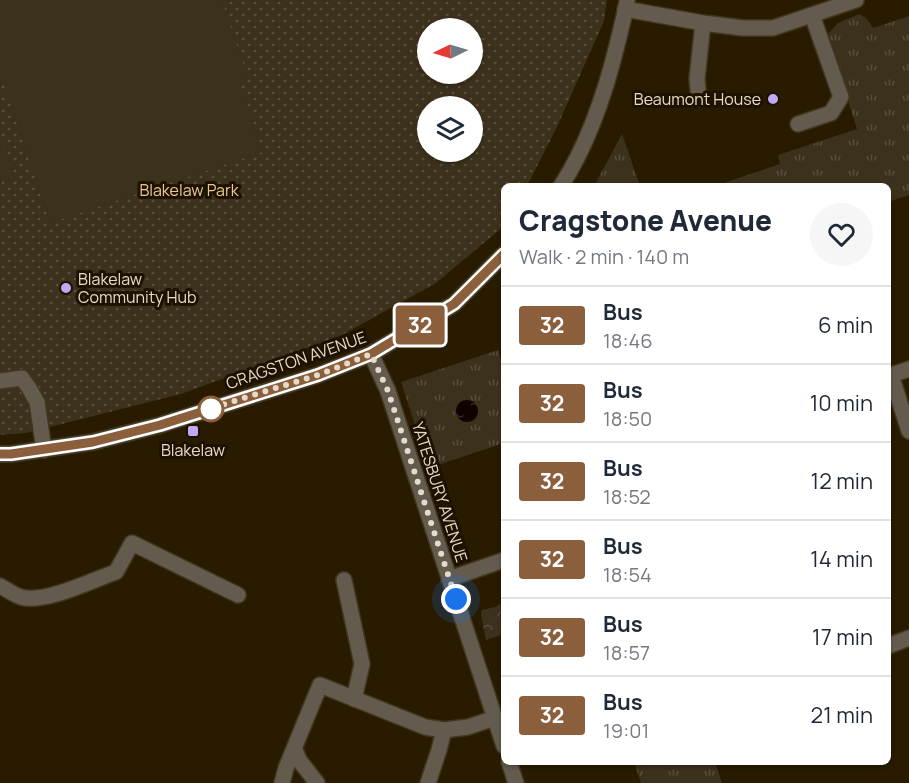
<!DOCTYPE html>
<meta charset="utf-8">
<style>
body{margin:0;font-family:Manrope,sans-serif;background:#f6f6f7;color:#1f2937;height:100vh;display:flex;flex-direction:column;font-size:22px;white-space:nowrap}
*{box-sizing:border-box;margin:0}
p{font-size:20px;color:#747a83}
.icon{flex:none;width:33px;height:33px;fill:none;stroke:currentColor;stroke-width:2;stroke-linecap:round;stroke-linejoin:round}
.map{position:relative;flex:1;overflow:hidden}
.side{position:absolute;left:501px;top:183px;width:390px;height:582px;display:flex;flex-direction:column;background:#fff;border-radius:9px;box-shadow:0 2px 4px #0004}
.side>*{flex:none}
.badge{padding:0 12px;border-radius:4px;font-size:21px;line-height:39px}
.needle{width:39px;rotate:265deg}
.buttons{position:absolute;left:417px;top:18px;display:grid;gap:12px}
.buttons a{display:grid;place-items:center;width:66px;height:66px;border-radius:50%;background:#fff;box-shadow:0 2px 4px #0004;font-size:30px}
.you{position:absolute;width:30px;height:30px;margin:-15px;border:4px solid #fff;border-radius:50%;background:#1a73e8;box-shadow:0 0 0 9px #1a73e833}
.map>.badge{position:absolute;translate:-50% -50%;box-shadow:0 0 0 3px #fff}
.round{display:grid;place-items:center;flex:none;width:63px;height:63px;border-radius:32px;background:#f6f6f7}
.summary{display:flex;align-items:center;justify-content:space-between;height:102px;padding:0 18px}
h1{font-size:28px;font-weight:800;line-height:45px}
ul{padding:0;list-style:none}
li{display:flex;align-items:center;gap:18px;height:78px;padding:0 18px;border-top:2px solid #e0e1e3}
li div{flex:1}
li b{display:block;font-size:22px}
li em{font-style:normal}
li .badge{min-width:66px;font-weight:700;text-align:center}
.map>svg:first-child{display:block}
.grass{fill:url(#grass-tufts)}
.forest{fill:url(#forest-crowns)}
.park{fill:url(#park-dots);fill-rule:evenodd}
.pitch{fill:#3c311c}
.water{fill:url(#water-ripples)}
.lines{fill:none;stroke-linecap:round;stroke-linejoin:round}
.minor-casing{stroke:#42361c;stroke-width:18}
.minor{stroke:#625b4e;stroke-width:15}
.line-casing{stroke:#fff;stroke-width:14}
.line{stroke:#8b5e3c;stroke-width:9}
.walk{stroke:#e4dbcb;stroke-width:6;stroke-dasharray:0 10.8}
.poi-dot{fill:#bfa9f4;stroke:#1e1100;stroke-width:2}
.stop-dot{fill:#fff;stroke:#8b5e3c;stroke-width:3}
.labels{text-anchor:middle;stroke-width:6;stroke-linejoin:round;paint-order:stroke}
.poi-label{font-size:16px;fill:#e4dbcb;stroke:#1e1100;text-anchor:end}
.park-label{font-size:16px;fill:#e9c990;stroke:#1e1100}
.street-label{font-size:16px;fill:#e4dbcb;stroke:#1e1100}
</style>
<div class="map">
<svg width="909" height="783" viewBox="0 0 909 783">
<defs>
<pattern id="grass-tufts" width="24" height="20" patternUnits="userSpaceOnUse" patternTransform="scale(1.5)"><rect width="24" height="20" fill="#3c311c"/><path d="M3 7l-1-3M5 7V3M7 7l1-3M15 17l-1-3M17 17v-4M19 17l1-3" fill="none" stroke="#584e3c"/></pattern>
<pattern id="forest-crowns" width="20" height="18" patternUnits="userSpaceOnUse" patternTransform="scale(1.5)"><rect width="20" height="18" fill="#3c311c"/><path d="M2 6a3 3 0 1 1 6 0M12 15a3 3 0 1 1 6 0" fill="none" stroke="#584e3c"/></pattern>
<pattern id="park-dots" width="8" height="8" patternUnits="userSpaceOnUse" patternTransform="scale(1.5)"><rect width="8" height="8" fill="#3c311c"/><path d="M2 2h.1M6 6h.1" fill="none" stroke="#584e3c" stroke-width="1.8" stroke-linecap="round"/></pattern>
<pattern id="water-ripples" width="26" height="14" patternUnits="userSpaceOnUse" patternTransform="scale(1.5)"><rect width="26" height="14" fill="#0f0300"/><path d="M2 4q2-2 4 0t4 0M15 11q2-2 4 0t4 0" fill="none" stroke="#322724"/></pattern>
</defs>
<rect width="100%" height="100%" fill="#281b00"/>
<!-- grass -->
<g class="grass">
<path d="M 859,14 L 866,18 L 873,28 L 909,16 L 909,195 L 888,202 L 888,186 L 715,186 L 780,164 L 778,155 L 857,129 L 827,35 L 838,23 Z"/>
<path d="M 622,134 L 640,186 L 594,186 Z"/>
<path d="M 498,350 L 504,369 L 504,443 L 429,468 L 401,382 Z"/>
<path d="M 634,762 L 715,762 L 722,783 L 641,783 Z"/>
</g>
<!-- forest -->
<path class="forest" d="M 504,602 L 504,634 L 486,640 L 481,615 L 482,610 L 495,607 Z"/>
<!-- park -->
<path class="park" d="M 0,0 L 607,0 L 604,21 L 556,129 L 527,186 L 504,186 L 504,226 L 436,283 L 342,335 L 181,394 L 26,433 L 0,435 ZM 428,28 L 472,28 L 472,74 L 428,74 ZM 428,106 L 472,106 L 472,152 L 428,152 Z"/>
<!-- pitch -->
<g class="pitch">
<path d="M 0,0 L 222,0 L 247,76 L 238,79 L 263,152 L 50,223 L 0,70 Z"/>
<path d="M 0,135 L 14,177 L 0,182 Z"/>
</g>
<!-- water -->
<circle class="water" cx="467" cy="411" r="11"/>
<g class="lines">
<!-- minor casing -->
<g class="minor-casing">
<g id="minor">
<path d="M 625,9 L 703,23 L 743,28 L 773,28 L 856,0"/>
<path d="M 699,99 L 697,79 L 703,23"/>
<path d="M 798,124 L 831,113 L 841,97 L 812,15"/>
<path d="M 561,186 C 589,143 606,91 618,41 C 621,28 625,14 627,1"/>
<path d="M 371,354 L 388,391 L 504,746"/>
<path d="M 891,375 L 909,431"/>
<path d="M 888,376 L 909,369"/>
<path d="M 0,381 L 22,378 L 29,388 L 37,402 L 44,450"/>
<path d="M 0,454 L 11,454 L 93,442 L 160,425 L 318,375 L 371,354 L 454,304 L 504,254"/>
<path d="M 449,579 L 504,560"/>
<path d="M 344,580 L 362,664 L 354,699"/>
<path d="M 0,586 C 6,589 14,595 21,597 C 45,604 92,580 116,572 L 132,543 L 238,595"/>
<path d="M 888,646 L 909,638"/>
<path d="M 295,750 L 299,760 L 317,783"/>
<path d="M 509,762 L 516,783"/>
<path d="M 282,783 L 286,768 L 320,685 L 425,727 L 444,730 L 468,727 L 495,718"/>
<path d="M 428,783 L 439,750 L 444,730"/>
</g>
</g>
<!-- minor -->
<use href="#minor" class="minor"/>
</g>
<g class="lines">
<!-- line casing -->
<g class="line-casing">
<path id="line" d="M 0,454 L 11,454 L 93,442 L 160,425 L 318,375 L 371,354 L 454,304 L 504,254"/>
</g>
<!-- line -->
<use href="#line" class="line"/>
<!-- walk -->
<path class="walk" d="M 211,409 L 202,411 L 318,375 L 371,354 L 388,391 L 456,599"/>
</g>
<!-- markers -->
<g class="poi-dot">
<circle cx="773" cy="99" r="6"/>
<circle cx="66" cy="288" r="6"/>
<rect x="187" y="425" width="12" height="12" rx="3"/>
</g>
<circle class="stop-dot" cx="211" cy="409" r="12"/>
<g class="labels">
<!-- poi labels -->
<g class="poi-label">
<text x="761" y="105">Beaumont House</text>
<text x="78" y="285" text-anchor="start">Blakelaw<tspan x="78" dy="18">Community Hub</tspan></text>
<text x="193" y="456" text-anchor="middle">Blakelaw</text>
</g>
<!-- park labels -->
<g class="park-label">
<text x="189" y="196">Blakelaw Park</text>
</g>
<!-- street labels -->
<g class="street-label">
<text transform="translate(296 360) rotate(-19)" y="6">CRAGSTON AVENUE</text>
<text transform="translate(440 492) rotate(72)" y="6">YATESBURY AVENUE</text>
</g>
</g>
</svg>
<div class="buttons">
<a><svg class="needle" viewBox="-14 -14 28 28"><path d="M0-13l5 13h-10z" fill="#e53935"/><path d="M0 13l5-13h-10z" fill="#747a83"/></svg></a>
<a><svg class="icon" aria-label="layers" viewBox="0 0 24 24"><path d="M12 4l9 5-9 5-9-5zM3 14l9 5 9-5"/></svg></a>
</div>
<div class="you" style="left:456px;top:599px"></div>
<b class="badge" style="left:420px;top:325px;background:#8b5e3c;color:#fff">32</b>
<section class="side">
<div class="summary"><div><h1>Cragstone Avenue</h1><p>Walk · 2 min · 140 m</p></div><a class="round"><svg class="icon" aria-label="heart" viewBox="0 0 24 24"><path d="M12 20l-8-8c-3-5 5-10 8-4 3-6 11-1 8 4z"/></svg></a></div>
<ul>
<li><span class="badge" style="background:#8b5e3c;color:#fff">32</span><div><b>Bus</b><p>18:46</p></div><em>6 min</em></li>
<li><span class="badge" style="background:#8b5e3c;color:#fff">32</span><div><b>Bus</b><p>18:50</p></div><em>10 min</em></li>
<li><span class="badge" style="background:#8b5e3c;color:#fff">32</span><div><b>Bus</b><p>18:52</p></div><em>12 min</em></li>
<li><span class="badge" style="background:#8b5e3c;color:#fff">32</span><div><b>Bus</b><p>18:54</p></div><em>14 min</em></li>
<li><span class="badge" style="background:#8b5e3c;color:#fff">32</span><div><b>Bus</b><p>18:57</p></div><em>17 min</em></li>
<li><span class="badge" style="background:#8b5e3c;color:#fff">32</span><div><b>Bus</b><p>19:01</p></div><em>21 min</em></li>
</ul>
</section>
</div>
